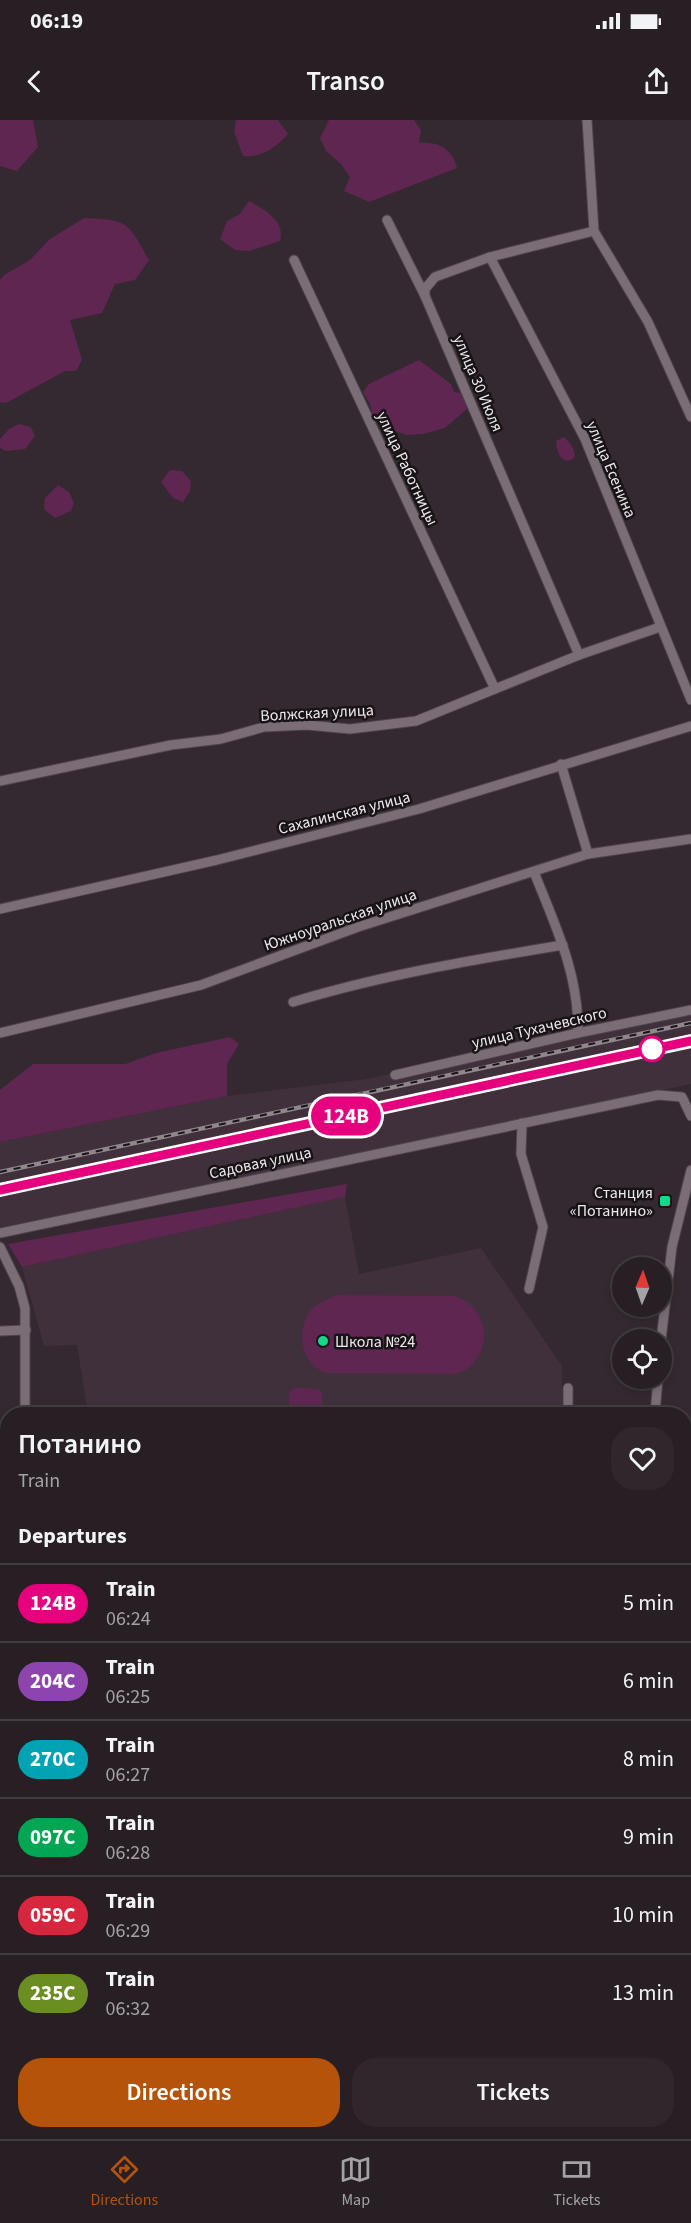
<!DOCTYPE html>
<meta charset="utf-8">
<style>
body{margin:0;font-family:"Source Sans 3",sans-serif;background:#2f272c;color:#f1f3f6;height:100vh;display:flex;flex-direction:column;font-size:22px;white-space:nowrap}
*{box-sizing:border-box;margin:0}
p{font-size:20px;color:#a4a2a6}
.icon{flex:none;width:33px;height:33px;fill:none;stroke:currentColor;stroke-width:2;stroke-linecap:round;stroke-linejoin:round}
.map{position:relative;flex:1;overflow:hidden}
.side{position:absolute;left:0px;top:1287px;width:692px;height:732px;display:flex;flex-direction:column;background:#271f24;border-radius:24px 24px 0 0;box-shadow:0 3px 9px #0003,0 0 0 2px #433d41}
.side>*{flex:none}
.badge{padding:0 12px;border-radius:20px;font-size:21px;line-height:39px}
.needle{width:39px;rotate:2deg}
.controls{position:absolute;left:612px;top:1137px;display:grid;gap:12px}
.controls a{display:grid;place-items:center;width:60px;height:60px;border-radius:50%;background:#271f24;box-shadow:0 3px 9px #0003,0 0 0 2px #433d41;font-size:30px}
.map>.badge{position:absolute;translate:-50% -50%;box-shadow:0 0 0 3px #fff}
h2{padding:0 18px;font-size:22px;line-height:54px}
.round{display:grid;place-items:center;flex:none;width:63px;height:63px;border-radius:24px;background:#2f272c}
.headline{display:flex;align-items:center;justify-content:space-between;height:102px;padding:0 18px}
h1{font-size:28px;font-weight:600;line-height:45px}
.primary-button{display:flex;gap:12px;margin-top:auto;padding:12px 18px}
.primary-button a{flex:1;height:69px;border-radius:24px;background:#b45309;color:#fff;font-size:24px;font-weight:600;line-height:69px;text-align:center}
.primary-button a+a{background:#2f272c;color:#f1f3f6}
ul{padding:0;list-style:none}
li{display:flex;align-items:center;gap:18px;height:78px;padding:0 18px;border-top:2px solid #433d41}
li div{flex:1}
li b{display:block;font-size:22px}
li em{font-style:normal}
li .badge{min-width:66px;font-weight:700;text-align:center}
.status{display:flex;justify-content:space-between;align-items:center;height:42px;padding:0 30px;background:#271f24;direction:ltr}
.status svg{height:16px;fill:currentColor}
header{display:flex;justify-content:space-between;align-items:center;height:78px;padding:0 18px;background:#271f24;font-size:27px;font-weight:600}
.menu{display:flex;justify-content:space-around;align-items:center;height:84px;border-top:2px solid #433d41;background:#271f24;font-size:16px;color:#a4a2a6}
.menu a{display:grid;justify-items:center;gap:3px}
.menu .on{color:#b45309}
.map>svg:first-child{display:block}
.built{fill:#40303b}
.green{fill:#5e2650}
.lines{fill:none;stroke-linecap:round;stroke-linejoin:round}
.minor-casing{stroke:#4e454b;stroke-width:11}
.minor{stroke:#7a6d76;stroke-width:9}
.rail-casing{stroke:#90878d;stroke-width:4.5}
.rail{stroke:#181317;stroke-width:2;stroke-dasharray:7;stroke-linecap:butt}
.line-casing{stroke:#fff;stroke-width:14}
.line{stroke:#e6007e;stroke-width:9}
.stop-dot{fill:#fff;stroke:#e6007e;stroke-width:3}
.poi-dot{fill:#10d98a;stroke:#181317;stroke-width:2}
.labels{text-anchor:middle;stroke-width:5;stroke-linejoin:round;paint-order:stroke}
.street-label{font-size:16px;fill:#eee7eb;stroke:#181317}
.poi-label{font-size:16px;fill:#eee7eb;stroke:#181317;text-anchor:end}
</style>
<div class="status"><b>06:19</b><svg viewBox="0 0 49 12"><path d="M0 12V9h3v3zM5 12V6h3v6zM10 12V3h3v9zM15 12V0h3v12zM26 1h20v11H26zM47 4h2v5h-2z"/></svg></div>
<header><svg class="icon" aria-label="back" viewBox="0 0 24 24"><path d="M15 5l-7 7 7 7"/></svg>Transo<svg class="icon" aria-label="share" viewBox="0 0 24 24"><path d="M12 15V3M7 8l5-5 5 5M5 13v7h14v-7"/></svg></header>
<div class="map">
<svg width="691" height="2019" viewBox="0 0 691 2019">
<rect width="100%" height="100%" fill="#342930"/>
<!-- built -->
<g class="built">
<path d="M 691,893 L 691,964 L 128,1084 L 0,1107 L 0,1022 L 227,976 L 366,959 Z"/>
<path d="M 345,1077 L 359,1154 L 481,1128 L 562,1246 L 562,1294 L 88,1294 L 77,1225 L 44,1226 L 22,1147 Z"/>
<path d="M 691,1873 L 691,1948 L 684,1949 L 684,1875 Z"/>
<path d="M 287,2012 L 438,2012 L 438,2019 L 293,2019 Z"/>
</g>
<!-- green -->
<g class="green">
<path d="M 0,0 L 33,0 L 38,27 L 17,51 L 0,46 Z"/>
<path d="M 236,0 L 278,0 L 288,14 C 275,28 262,38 243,36 L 234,12 Z"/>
<path d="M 329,0 L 414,0 L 421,10 L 419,23 C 438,21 453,29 457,48 L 369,82 L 344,71 L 350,57 L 341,44 L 326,31 L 320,18 Z"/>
<path d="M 249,81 C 264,89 286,101 280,121 L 249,131 L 235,130 L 220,119 L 227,101 L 240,94 Z"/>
<path d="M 84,98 C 129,100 128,102 149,140 L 135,160 L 115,164 L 102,193 L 70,200 L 82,240 L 76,251 L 65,251 L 6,283 L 0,282 L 0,160 L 4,155 L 30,140 L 50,119 Z"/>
<path d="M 419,240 L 451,264 L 454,272 L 461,273 L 468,288 L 445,308 L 423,314 L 407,315 L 385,308 L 373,297 L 370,284 L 363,272 L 369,264 Z"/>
<path d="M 19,304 L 31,307 L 35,316 L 25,329 L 6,331 L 0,328 L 0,319 L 9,309 Z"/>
<path d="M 564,317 C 571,324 574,327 575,337 C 563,348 556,332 556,321 Z"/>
<path d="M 170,350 L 182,351 L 191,361 L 190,371 L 183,382 L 173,378 L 161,362 Z"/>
<path d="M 58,365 L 69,372 L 74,383 L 71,391 L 55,398 L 44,389 L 45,378 Z"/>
<path d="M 230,917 L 239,924 L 227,944 L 227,976 L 0,1022 L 0,970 L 33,944 L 125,944 L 156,933 Z"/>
<path d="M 347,1064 L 345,1077 L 22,1147 L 8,1124 Z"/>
<path d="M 336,1175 L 455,1176 C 487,1186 494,1227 468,1248 C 464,1251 459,1253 455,1254 L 336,1253 C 332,1253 325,1253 322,1251 C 299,1240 296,1207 312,1189 C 319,1182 328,1179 336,1175 Z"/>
<path d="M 294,1268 L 318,1269 L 322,1273 L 322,1294 L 289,1294 L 289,1273 Z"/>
</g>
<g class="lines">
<!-- minor casing -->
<g class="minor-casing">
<g id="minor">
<path d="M 587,0 L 594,111 L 648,202 L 691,297"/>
<path d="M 387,100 L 425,176"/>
<path d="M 490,137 L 585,319 L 691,580"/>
<path d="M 294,140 L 495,569"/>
<path d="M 579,535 L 425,176 L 425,169 L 435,157 L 490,137 L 594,111"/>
<path d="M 561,644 L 588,734"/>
<path d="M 0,661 L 171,625 L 221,619 L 264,607 L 307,605 L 350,609 L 416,601 L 579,535 L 660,507"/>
<path d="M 534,752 C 555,805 579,854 578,913"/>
<path d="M 0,789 L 217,740 L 419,689 L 691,606"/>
<path d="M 293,882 C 382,855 472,840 563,825"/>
<path d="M 0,913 L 201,865 L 358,807 L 588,734 L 691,719"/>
<path d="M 395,955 L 578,913 L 691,890"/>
<path d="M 522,1003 L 521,1034 L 543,1107 L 529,1169"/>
<path d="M 0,1113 L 658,975 L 682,977 L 691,996"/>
<path d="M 0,1127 L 19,1166 L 25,1188 L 25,1294"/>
<path d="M 0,1211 L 26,1210"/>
<path d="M 661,1220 L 672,1127 L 691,1050"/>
<path d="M 568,1268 L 568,1294"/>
<path d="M 655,1294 L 658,1258"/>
<path d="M 0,1309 L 8,1309"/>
<path d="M 691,1375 L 691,1386"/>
<path d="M 684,1465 L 689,1457 L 691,1428"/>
<path d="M 684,1556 L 685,1559 L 691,1564"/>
<path d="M 0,1559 L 8,1559"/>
<path d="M 0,1727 L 8,1727"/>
<path d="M 0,1804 L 8,1805"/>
<path d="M 684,1858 L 691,1855"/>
<path d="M 626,2012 L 636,2019"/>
<path d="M 596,2019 L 601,2012"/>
<path d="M 658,2019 L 659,2012"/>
</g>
</g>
<!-- minor -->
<use href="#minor" class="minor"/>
<!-- rail casing -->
<g class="rail-casing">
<g id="rail">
<path d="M 0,1052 C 230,1003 460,951 691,903"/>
<path d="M 0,1070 L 691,921"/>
</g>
</g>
<!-- rail -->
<use href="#rail" class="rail"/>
</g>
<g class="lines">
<!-- line casing -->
<g class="line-casing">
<path id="line" d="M 0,1070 L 691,921"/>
</g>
<!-- line -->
<use href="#line" class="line"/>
</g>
<!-- markers -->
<circle class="stop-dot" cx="652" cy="929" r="12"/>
<g class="poi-dot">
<rect x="659" y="1075" width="12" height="12" rx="3"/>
<circle cx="323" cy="1221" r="6"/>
</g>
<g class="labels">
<!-- street labels -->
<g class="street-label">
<text transform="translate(479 263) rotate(67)" y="6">улица 30 Июля</text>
<text transform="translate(408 348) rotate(65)" y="6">улица Работницы</text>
<text transform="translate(612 349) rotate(67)" y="6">улица Есенина</text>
<text transform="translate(317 592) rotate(-3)" y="6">Волжская улица</text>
<text transform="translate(344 692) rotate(-14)" y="6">Сахалинская улица</text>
<text transform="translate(340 799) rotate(-19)" y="6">Южноуральская улица</text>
<text transform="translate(539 907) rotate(-13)" y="6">улица Тухачевского</text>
<text transform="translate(260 1042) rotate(-12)" y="6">Садовая улица</text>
</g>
<!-- poi labels -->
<g class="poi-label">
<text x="653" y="1078">Станция<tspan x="653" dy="18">«Потанино»</tspan></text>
<text x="335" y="1227" text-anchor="start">Школа №24</text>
</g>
</g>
</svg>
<div class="controls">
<a><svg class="needle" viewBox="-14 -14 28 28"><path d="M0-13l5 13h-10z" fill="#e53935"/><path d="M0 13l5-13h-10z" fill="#a4a2a6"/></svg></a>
<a><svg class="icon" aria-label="locate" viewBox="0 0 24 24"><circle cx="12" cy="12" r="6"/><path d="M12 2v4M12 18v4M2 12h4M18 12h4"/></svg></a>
</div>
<b class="badge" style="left:346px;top:996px;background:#e6007e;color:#fff">124В</b>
<section class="side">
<div class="headline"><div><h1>Потанино</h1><p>Train</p></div><a class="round"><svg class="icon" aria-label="heart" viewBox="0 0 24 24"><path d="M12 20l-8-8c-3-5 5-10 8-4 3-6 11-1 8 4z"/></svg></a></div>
<h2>Departures</h2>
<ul>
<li><span class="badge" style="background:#e6007e;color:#fff">124В</span><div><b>Train</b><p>06:24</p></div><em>5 min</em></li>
<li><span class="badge" style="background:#8e44ad;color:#fff">204С</span><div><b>Train</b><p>06:25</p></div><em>6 min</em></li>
<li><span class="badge" style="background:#00a3b4;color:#fff">270С</span><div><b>Train</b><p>06:27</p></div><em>8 min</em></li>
<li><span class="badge" style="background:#00a651;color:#fff">097С</span><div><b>Train</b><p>06:28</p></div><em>9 min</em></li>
<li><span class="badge" style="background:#d7263d;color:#fff">059С</span><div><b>Train</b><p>06:29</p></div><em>10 min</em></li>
<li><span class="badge" style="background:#6b8e23;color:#fff">235С</span><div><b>Train</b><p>06:32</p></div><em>13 min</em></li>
</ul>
<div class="primary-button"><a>Directions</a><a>Tickets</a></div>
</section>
</div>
<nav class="menu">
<a class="on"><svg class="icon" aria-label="directions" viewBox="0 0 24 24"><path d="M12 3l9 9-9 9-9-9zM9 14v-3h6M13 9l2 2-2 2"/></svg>Directions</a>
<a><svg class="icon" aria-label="map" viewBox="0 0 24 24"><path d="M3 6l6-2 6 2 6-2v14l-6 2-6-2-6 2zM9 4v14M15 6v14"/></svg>Map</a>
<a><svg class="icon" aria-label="tickets" viewBox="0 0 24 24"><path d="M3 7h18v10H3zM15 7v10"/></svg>Tickets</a>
</nav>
